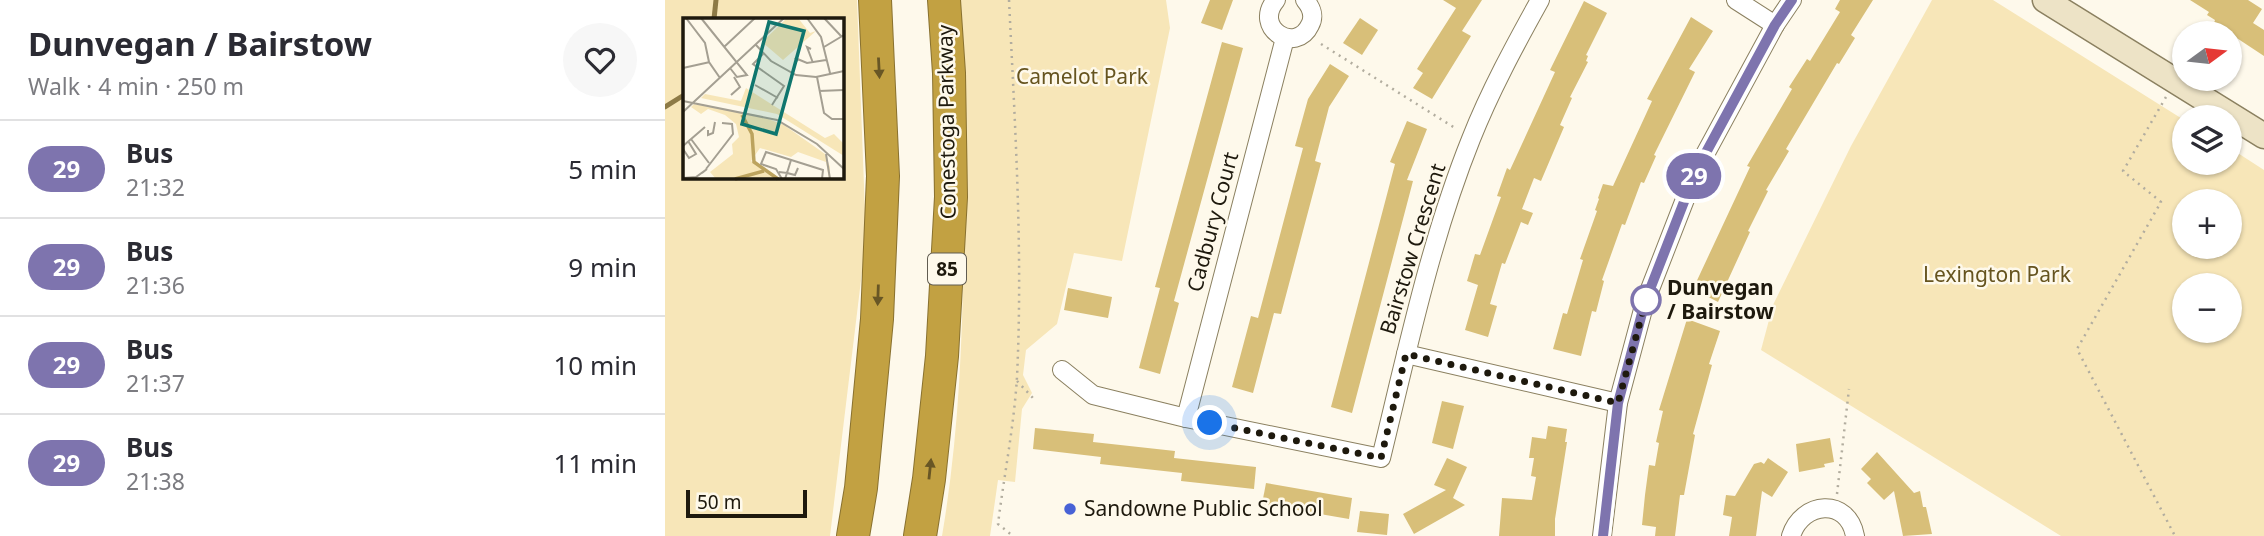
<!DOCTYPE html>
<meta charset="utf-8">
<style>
body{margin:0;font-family:"Noto Sans",sans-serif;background:#f7f7f7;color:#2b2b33;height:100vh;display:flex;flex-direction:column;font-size:26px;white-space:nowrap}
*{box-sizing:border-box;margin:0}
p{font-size:23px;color:#7c7c81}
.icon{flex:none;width:38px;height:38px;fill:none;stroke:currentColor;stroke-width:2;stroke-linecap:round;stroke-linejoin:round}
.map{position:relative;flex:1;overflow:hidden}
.sheet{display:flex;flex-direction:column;background:#fff;width:665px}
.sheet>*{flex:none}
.badge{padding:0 14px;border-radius:23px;font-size:24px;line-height:46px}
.needle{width:46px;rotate:75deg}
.buttons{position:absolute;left:1507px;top:21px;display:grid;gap:14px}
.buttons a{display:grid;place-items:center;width:70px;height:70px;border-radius:50%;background:#fff;box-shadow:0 2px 5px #0004;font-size:35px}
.scale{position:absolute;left:21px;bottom:18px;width:121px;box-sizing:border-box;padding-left:7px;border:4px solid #1e190d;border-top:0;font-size:19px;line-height:24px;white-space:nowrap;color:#1e190d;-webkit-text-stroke:5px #fef9eb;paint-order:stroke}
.you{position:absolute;width:35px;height:35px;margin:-18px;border:5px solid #fff;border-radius:50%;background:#1a73e8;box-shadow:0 0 0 10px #1a73e833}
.map>.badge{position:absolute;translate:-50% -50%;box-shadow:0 0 0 4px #fff}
.round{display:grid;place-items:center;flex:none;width:74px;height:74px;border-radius:37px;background:#f7f7f7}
.headline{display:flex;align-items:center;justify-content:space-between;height:119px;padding:0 28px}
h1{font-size:33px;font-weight:700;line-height:52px}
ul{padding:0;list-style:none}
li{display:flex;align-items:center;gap:21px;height:98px;padding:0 28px;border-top:2px solid #e1e1e2}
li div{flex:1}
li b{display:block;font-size:26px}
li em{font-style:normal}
li .badge{min-width:77px;font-weight:700;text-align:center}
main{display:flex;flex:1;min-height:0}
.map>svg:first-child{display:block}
.green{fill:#f7e6b8;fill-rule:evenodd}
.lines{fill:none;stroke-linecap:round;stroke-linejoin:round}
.stream{stroke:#8d7a46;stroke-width:5}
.building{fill:#d8bf79}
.minor-casing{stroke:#8b8060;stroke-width:20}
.secondary-casing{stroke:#8b8060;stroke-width:27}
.motorway-casing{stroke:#89712f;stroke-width:34}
.path{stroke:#b2ad9f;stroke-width:2.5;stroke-dasharray:2 5;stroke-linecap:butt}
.minor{stroke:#fff;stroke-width:18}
.secondary{stroke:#ede3c6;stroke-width:24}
.motorway{stroke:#c2a142;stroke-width:32}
.oneway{fill:#685625}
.line-casing{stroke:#fff;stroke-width:16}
.line{stroke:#7e74ae;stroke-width:10}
.walk{stroke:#1e190d;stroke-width:7;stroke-dasharray:0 12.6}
.stop-dot{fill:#fff;stroke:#7e74ae;stroke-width:3.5}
.poi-dot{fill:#4862d6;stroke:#fef9eb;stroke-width:2.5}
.labels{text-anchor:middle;stroke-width:5;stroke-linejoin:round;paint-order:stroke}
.shield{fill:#fef9eb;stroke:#615c50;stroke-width:2}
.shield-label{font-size:19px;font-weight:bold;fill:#1e190d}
.park-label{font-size:21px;fill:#66541f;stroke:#fef9eb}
.street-label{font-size:21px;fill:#1e190d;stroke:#fef9eb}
.stop-label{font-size:21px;font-weight:bold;fill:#1e190d;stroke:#fef9eb;text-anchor:start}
.poi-label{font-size:21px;fill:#1e190d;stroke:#fef9eb;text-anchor:start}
.inset-river{fill:none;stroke:#bca35e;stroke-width:3.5}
.inset-road{fill:none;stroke:#a49f92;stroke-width:2}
.view{fill:#0f766e;fill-opacity:0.15;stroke:#0f766e;stroke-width:3.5}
.inset-edge{fill:none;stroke:#1e190d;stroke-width:3.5}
</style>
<main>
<section class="sheet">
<div class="headline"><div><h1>Dunvegan / Bairstow</h1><p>Walk · 4 min · 250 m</p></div><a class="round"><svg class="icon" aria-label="heart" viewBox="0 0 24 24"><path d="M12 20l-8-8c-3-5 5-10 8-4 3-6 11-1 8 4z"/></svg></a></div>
<ul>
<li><span class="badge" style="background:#7e74ae;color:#fff">29</span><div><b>Bus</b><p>21:32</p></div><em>5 min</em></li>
<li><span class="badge" style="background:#7e74ae;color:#fff">29</span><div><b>Bus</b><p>21:36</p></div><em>9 min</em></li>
<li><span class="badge" style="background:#7e74ae;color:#fff">29</span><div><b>Bus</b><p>21:37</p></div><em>10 min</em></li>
<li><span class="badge" style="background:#7e74ae;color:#fff">29</span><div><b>Bus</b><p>21:38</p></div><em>11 min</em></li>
</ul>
</section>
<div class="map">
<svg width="1599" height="536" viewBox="0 0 1599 536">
<rect width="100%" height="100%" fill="#fef9eb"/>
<!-- green -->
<g class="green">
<path d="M 0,0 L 192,0 L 201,239 L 165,536 L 0,536 ZM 19,19 L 177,19 L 177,177 L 19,177 Z"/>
<path d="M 296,0 L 501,0 L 505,28 L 457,261 L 409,253 L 392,324 L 361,350 L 358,375 L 367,393 L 357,409 L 350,482 L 333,480 L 325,536 L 277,536 C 307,359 297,179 296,0 Z"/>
<path d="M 1267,0 L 1328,0 L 1519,120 L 1519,163 L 1564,163 L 1565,148 L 1599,170 L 1599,536 L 1396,536 L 1096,350 L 1108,305 L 1186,146 ZM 1519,201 L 1564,201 L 1564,247 L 1519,247 ZM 1564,285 L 1564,331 L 1519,331 L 1519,285 Z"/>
</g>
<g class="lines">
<!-- stream -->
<g class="stream">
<path d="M 49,19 L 51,0"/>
<path d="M 0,107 L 19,95"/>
</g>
</g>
<!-- building -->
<g class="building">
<path d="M 545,0 L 568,0 L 557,30 L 536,23 Z"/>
<path d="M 778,0 L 817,0 L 797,31 L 806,36 L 767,99 L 748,88 L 758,73 L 752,69 L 791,8 Z"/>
<path d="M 1175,0 L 1208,0 L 1186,35 L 1190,38 L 1174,64 L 1172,63 L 1121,149 L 1124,151 L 1101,190 L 1103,191 L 1083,231 L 1085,232 L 1053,302 L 1028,289 L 1085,167 L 1082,166 L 1127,89 L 1124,87 L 1142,59 L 1145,61 L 1175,12 L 1170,9 Z"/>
<path d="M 1525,0 L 1583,0 L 1597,9 L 1588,23 L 1599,30 L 1599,56 L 1549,23 L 1550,20 L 1542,15 L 1544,12 Z"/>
<path d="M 919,1 L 942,13 L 921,55 L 923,56 L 921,61 L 923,62 L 905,97 L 907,98 L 895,125 L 899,127 L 876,181 L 869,178 L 857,209 L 868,213 L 863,225 L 856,222 L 840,264 L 837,263 L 825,304 L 832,306 L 823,337 L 800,330 L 813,285 L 802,281 L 810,254 L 815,255 L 836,197 L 832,196 L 842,168 L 845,170 L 890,72 L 885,70 Z"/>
<path d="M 1026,17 L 1048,31 L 1024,69 L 1030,72 L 989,155 L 991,156 L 979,183 L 976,182 L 960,225 L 957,224 L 937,280 L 939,281 L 931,312 L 927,311 L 916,356 L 888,349 L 898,313 L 902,314 L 918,260 L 915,259 L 932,211 L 930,210 L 934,199 L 933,198 L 938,184 L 948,186 L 987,101 L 982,99 Z"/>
<path d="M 695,18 L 713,30 L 697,55 L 678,43 Z"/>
<path d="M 557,42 L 578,48 L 509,301 L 514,303 L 495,374 L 474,368 L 495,288 L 490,287 Z"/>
<path d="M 665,64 L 684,76 L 664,107 L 650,161 L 656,163 L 616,314 L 609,313 L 588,393 L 567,387 L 586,316 L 593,318 L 638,148 L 630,146 L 643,99 Z"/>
<path d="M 742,121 L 762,129 L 742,180 L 748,181 L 687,413 L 666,407 L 730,164 L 725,162 Z"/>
<path d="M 403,288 L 447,297 L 443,318 L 399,310 Z"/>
<path d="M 1022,319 L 1055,331 L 1044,364 L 1047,365 L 1028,434 L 1030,435 L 1019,495 L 1015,495 L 1010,536 L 990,536 L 991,527 L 977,525 L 980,495 L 984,465 L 990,466 L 994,443 L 991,442 L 998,411 L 994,410 Z"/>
<path d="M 777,401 L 799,406 L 788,449 L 767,443 Z"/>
<path d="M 883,426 L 902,429 L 900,442 L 902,442 L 890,519 L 890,536 L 834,536 L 837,498 L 867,500 L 871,477 L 866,476 L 869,458 L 864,458 L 867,437 L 881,439 Z"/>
<path d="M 370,428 L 429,434 L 428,442 L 510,451 L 509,458 L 591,467 L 589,489 L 516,481 L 517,473 L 435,464 L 436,457 L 368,449 Z"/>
<path d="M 1165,438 L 1169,462 L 1159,464 L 1160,467 L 1134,472 L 1131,444 Z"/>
<path d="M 1212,452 L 1249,493 L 1255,491 L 1258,507 L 1261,507 L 1267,534 L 1238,536 L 1229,491 L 1219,500 L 1202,483 L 1206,479 L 1196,469 Z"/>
<path d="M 782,458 L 802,467 L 788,498 L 800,505 L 749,534 L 738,514 L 781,490 L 769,485 Z"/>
<path d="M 1103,458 L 1123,472 L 1107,497 L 1097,491 L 1091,536 L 1064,536 L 1067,517 L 1058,515 L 1061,495 L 1070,496 L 1089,464 L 1096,462 L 1099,464 Z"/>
<path d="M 601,483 L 687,498 L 684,519 L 597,504 Z"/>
<path d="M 695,511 L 724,514 L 722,535 L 692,532 Z"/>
</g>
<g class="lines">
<!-- minor casing -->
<g class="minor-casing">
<g id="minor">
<path d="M 611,0 C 587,28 631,55 645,25 C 650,16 646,7 640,0"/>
<path d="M 1071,0 L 1110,25"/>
<path d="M 741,354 L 953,403"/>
<path d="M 397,370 L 428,395 L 521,418 L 716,458 C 742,352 765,241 806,139 C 825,91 850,45 875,0"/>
<path d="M 521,418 L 620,38"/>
<path d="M 937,536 L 953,403 L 980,302 L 1031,171 L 1110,25 L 1127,0"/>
<path d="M 1126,536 C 1137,501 1183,497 1190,536"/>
</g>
</g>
<!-- secondary casing -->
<g class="secondary-casing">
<path id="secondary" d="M 1380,0 L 1599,136"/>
</g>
<!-- motorway casing -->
<g class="motorway-casing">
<g id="motorway">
<path d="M 188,536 L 196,488 L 212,319 L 218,176 L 210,0"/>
<path d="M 255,536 L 264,479 L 277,356 L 286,197 L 284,73 L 279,0"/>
</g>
</g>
<!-- path -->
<g class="path">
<path d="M 344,0 C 350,126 358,251 352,377 C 349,426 339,476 333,524 L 348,536"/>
<path d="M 656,44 L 790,128"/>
<path d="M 1501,97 L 1458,171 L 1496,202 L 1412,349 L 1510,536"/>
<path d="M 352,381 L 368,398"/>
<path d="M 1172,494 L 1184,389"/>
</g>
<!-- minor -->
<use href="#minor" class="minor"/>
<!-- secondary -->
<use href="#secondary" class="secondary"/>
<!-- motorway -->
<use href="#motorway" class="motorway"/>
</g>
<!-- one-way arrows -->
<defs><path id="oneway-solid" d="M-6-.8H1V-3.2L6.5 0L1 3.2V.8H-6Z" transform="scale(1.75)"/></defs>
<g class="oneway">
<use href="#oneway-solid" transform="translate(214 68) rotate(87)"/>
<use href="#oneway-solid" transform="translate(213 295) rotate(92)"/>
<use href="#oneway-solid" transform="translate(265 469) rotate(-84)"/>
</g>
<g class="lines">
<!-- line casing -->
<g class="line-casing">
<path id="line" d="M 938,536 L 953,403 L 980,302 L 1031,171 L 1110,25 L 1127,0"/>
</g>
<!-- line -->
<use href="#line" class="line"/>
<!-- walk -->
<path class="walk" d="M 545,423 L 716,458 L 741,354 L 953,403 L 981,300"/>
</g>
<!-- markers -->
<circle class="stop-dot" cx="981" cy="300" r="14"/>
<circle class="poi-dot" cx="405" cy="509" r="7"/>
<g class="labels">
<!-- shield labels -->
<rect class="shield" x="263" y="253.5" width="38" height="31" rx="5"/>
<g class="shield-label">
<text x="282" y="276">85</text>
</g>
<!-- park labels -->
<g class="park-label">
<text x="417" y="84">Camelot Park</text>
<text x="1332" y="282">Lexington Park</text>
</g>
<!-- street labels -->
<g class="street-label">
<text transform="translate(282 122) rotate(-91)" y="7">Conestoga Parkway</text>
<text transform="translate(548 222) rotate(-75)" y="7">Cadbury Court</text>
<text transform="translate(748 249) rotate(-73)" y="7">Bairstow Crescent</text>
</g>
<!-- stop labels -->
<g class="stop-label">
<text x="1002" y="295">Dunvegan<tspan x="1002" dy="24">/ Bairstow</tspan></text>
</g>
<!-- poi labels -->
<g class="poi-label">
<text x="419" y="516">Sandowne Public School</text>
</g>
</g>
<!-- overview -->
<g transform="translate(18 18)">
<rect width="161" height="161" fill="#fef9eb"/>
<path d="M 104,0 L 115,0 L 127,15 L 133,13 L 100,42 L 79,24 ZM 63,70 L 142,120 L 151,116 L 161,126 L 161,138 L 94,96 L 18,80 L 22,76 L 58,83 ZM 11,86 L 78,98 L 101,107 L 142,136 L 147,149 L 146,161 L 143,144 L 115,134 L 108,139 L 77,130 L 68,143 L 98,161 L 33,161 L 27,154 L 50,136 L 49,126 L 56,119 L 53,106 L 42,97 L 25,91 L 18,96 L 8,89 Z" fill="#f7e6b8"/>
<path class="inset-river" d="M 59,97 L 69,116 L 71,144 L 95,161M 52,161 L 81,153"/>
<path class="inset-road" d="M 3,0 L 22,25 L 26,44 L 37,60M 18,0 L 64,57 L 54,59 L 47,50M 124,0 L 138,19 L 147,55M 141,0 L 159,19M 73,27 L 88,43 L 113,57 L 133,59 L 161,53M 41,29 L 72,0M 141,29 L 161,17M 128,31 L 124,29 L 130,45M 80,36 L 70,46 L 101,68 L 89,87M 115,43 L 112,40 L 124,45 L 143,42M 0,50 L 27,44M 134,59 L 141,95 L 149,101 L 161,101M 72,67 L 95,80M 136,73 L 161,72M 48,77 L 57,69 L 51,59M 0,83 L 94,102 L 134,126 L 161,151M 0,94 L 101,0M 25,112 L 25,117 L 30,115 L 32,104M 8,121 L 26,145M 0,128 L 22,109M 0,131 L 6,140 L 13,136 L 5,123M 143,136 L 147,161M 23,151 L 50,116 L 49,106 L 39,105M 96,154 L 104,155 L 108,142M 0,160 L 13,159 L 24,151 L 19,155M 99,161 L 93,151 L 78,146 L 83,134 L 140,152 L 139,161M 102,161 L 104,155 L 112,157 L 115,150"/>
<path class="view" d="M 86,4 L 121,13 L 93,116 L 59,106 Z"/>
<rect width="161" height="161" class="inset-edge"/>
</g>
</svg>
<div class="buttons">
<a><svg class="needle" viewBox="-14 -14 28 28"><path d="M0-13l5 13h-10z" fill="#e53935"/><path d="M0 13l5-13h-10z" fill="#7c7c81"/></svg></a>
<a><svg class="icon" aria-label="layers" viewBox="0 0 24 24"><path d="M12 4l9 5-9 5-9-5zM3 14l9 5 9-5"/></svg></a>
<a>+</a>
<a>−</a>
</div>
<div class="scale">50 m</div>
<div class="you" style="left:545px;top:423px"></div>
<b class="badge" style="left:1029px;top:176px;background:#7e74ae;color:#fff">29</b>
</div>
</main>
